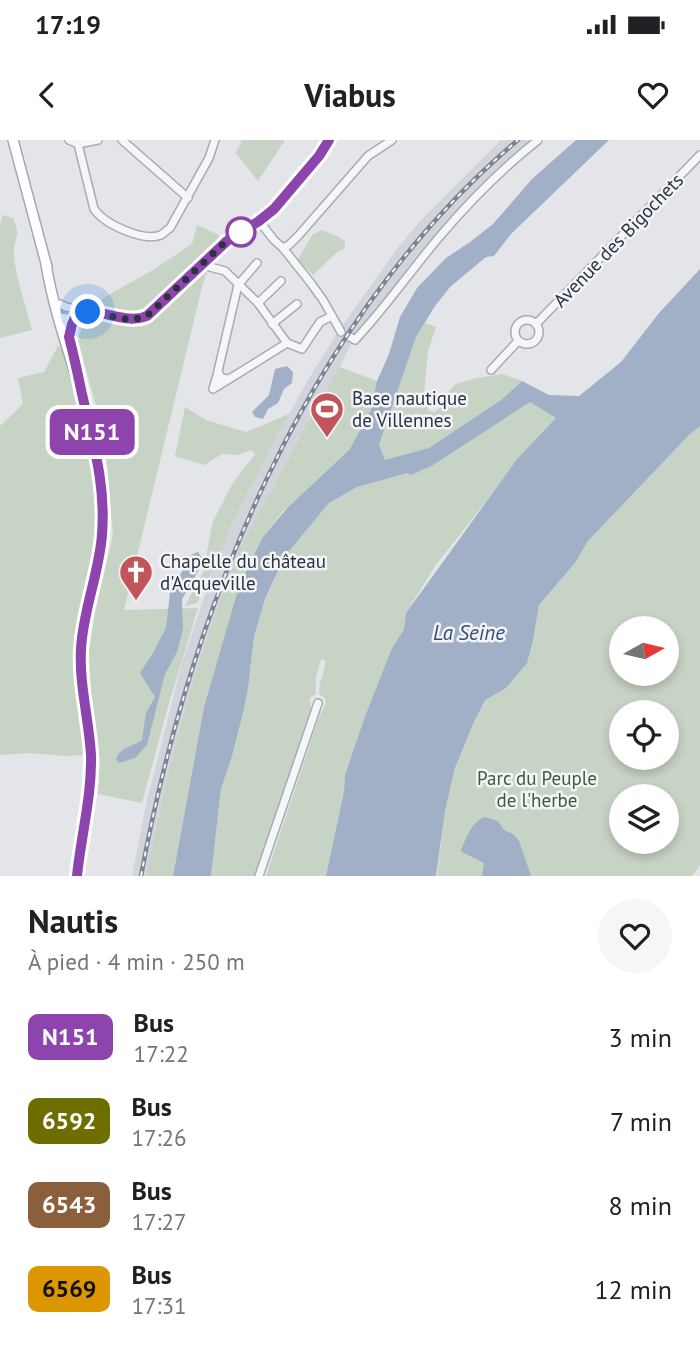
<!DOCTYPE html>
<html lang="fr">
<meta charset="utf-8">
<style>
body{margin:0;font-family:"PT Sans",sans-serif;background:#f6f6f6;color:#202124;height:100vh;display:flex;flex-direction:column;font-size:26px;white-space:nowrap}
*{box-sizing:border-box;margin:0}
p{font-size:23px;color:#757577}
.icon{flex:none;width:38px;height:38px;fill:none;stroke:currentColor;stroke-width:2;stroke-linecap:round;stroke-linejoin:round}
.map{position:relative;height:736px;overflow:hidden}
.sheet{display:flex;flex-direction:column;background:#fff;flex:1}
.sheet>*{flex:none}
.badge{padding:0 14px;border-radius:10px;font-size:24px;line-height:46px}
.needle{width:46px;rotate:82deg}
.tools{position:absolute;left:609px;top:476px;display:grid;gap:14px}
.tools a{display:grid;place-items:center;width:70px;height:70px;border-radius:50%;background:#fff;box-shadow:0 4px 10px #0003;font-size:35px}
.you{position:absolute;width:35px;height:35px;margin:-18px;border:5px solid #fff;border-radius:50%;background:#1a73e8;box-shadow:0 0 0 10px #1a73e833}
.map>.badge{position:absolute;translate:-50% -50%;box-shadow:0 0 0 4px #fff}
.round{display:grid;place-items:center;flex:none;width:74px;height:74px;border-radius:37px;background:#f6f6f6}
.head{display:flex;align-items:center;justify-content:space-between;height:119px;padding:0 28px}
h1{font-size:33px;font-weight:600;line-height:52px}
ul{padding:0;list-style:none}
li{display:flex;align-items:center;gap:21px;height:84px;padding:0 28px}
li div{flex:1}
li b{display:block;font-size:26px}
li em{font-style:normal}
li .badge{min-width:77px;font-weight:700;text-align:center}
.status{display:flex;justify-content:space-between;align-items:center;height:49px;padding:0 35px;background:#fff;direction:ltr}
.status svg{height:19px;fill:currentColor}
header{display:flex;justify-content:space-between;align-items:center;height:91px;padding:0 28px;background:#fff;font-size:32px;font-weight:600}
.map>svg:first-child{display:block}
.built{fill:#d1d4db}
.green{fill:#c7d3c4;fill-rule:evenodd}
.water{fill:#a1b0c6}
.lines{fill:none;stroke-linecap:round;stroke-linejoin:round}
.minor-casing{stroke:#a8abb3;stroke-width:10}
.major-casing{stroke:#a3a8b4;stroke-width:12}
.minor{stroke:#f5f6f8;stroke-width:7}
.major{stroke:#fff;stroke-width:9}
.rail-casing{stroke:#7d8392;stroke-width:4.5}
.rail{stroke:#f2f4f7;stroke-width:2;stroke-dasharray:5;stroke-linecap:butt}
.line-casing{stroke:#fff;stroke-width:16}
.line{stroke:#8e44ad;stroke-width:10}
.walk{stroke:#2c3140;stroke-width:7;stroke-dasharray:0 12.6}
.stop-dot{fill:#fff;stroke:#8e44ad;stroke-width:3.5}
.labels{text-anchor:middle;stroke-width:5;stroke-linejoin:round;paint-order:stroke}
.street-label{font-size:19px;fill:#2c3140;stroke:#f2f4f7}
.poi-label{font-size:19px;fill:#2c3140;stroke:#f2f4f7;text-anchor:start}
.park-label{font-size:19px;fill:#3e5a3b;stroke:#f2f4f7}
.water-label{font-size:21px;font-style:italic;fill:#3a4d70;stroke:#f2f4f7}
</style>
<div class="status"><b>17:19</b><svg viewBox="0 0 49 12"><path d="M0 12V9h3v3zM5 12V6h3v6zM10 12V3h3v9zM15 12V0h3v12zM26 1h20v11H26zM47 4h2v5h-2z"/></svg></div>
<header><svg class="icon" aria-label="back" viewBox="0 0 24 24"><path d="M15 5l-7 7 7 7"/></svg>Viabus<svg class="icon" aria-label="heart" viewBox="0 0 24 24"><path d="M12 20l-8-8c-3-5 5-10 8-4 3-6 11-1 8 4z"/></svg></header>
<div class="map">
<svg width="700" height="736" viewBox="0 0 700 736">
<rect width="100%" height="100%" fill="#e3e5e9"/>
<!-- built -->
<path class="built" d="M 501,0 L 535,0 L 501,30 L 355,196 L 340,227 L 312,276 L 241,407 L 216,473 L 191,551 L 158,678 L 146,736 L 132,736 L 147,660 L 182,523 L 214,428 L 234,380 L 289,274 L 309,238 L 340,189 L 399,106 L 422,79 Z"/>
<!-- green -->
<g class="green">
<path d="M 242,0 L 285,0 L 258,41 L 236,13 Z"/>
<path d="M 3,75 L 13,78 C 22,98 13,97 14,115 C 16,140 26,166 32,190 L 0,198 L 0,85 Z"/>
<path d="M 197,85 L 219,95 L 202,147 L 124,470 L 198,468 L 169,563 L 142,663 L 98,654 L 100,619 L 91,555 L 89,512 L 95,472 L 113,395 L 105,298 L 78,201 L 83,182 L 98,161 L 151,131 L 192,104 Z"/>
<path d="M 322,90 L 339,97 L 345,102 L 345,108 C 332,114 324,126 313,135 L 298,120 L 312,95 Z"/>
<path d="M 425,183 L 436,187 L 428,211 L 424,254 L 428,270 L 434,272 L 443,266 L 449,251 L 456,244 L 476,238 L 502,234 L 522,241 L 501,260 L 429,308 L 385,321 L 379,305 L 416,197 Z"/>
<path d="M 58,206 L 62,208 C 76,253 96,313 97,360 C 98,403 83,444 77,487 C 71,529 80,573 85,615 L 65,616 L 29,613 L 0,615 L 0,286 L 23,264 L 18,238 L 44,232 Z"/>
<path d="M 340,227 L 377,241 L 371,275 L 350,309 L 283,371 L 263,397 L 204,567 L 173,736 L 146,736 C 168,625 197,514 240,409 C 249,388 262,368 273,348 C 294,308 316,267 340,227 Z"/>
<path d="M 530,262 L 557,278 L 518,318 L 514,326 L 435,426 L 406,473 L 404,489 L 391,510 L 364,579 L 345,635 L 344,651 L 326,736 L 266,736 L 319,577 L 326,563 L 325,558 L 319,554 C 318,542 326,532 325,520 L 321,519 L 316,538 L 316,554 L 310,558 L 311,570 L 255,736 L 211,736 L 221,649 L 232,616 L 243,573 L 248,549 L 254,497 L 265,460 L 285,416 L 329,363 L 357,347 L 407,332 Z"/>
<path d="M 185,267 L 206,280 L 246,292 L 289,274 L 234,380 L 214,428 L 197,463 L 185,466 L 203,432 L 213,381 L 233,343 L 255,314 L 251,310 L 238,315 L 222,314 L 204,325 L 175,316 Z"/>
<path d="M 700,286 L 700,725 L 692,736 L 437,736 L 445,671 L 455,628 L 473,584 L 491,546 L 534,493 L 539,465 L 575,423 L 588,401 L 688,296 ZM 621,488 L 667,488 L 667,534 L 621,534 ZM 621,572 L 667,572 L 667,618 L 621,618 ZM 621,656 L 667,656 L 667,702 L 621,702 Z"/>
</g>
<!-- water -->
<g class="water">
<path d="M 576,0 L 609,0 L 511,94 L 494,116 L 486,117 L 450,147 L 435,166 L 416,197 L 379,305 L 385,320 L 429,308 L 501,260 L 522,241 L 549,255 L 579,256 L 621,222 L 659,173 L 700,129 L 700,286 L 688,296 L 588,401 L 575,423 L 539,465 L 533,500 L 527,523 L 506,548 L 485,560 L 473,584 L 455,628 L 445,671 L 436,736 L 326,736 L 344,651 L 345,635 L 364,579 L 391,510 L 404,489 L 406,473 L 518,318 L 556,278 L 530,262 L 433,325 L 411,335 L 407,333 L 357,347 L 329,363 L 285,416 L 265,459 L 254,497 L 248,549 L 243,573 L 232,616 L 221,649 L 211,736 L 173,736 L 204,567 L 236,457 L 251,421 L 263,397 L 288,367 L 350,309 L 371,270 L 377,241 L 389,214 L 400,177 L 417,148 L 446,118 L 470,102 L 493,84 L 532,39 Z"/>
<path d="M 287,226 L 293,232 L 292,243 L 284,249 L 278,263 L 268,269 L 263,279 L 255,277 L 252,272 L 269,255 L 275,229 Z"/>
<path d="M 198,412 L 204,421 L 182,459 L 183,489 L 177,512 L 165,534 L 147,605 L 135,618 L 119,623 L 116,619 C 121,606 133,607 142,600 L 146,573 L 155,557 L 140,533 L 153,513 L 166,488 L 170,453 L 191,415 Z"/>
<path d="M 485,677 L 498,681 L 504,690 L 513,694 L 519,701 L 531,736 L 482,736 L 484,723 L 462,712 L 461,710 C 467,697 471,682 485,677 Z"/>
</g>
<g class="lines">
<!-- minor casing -->
<g class="minor-casing">
<g id="minor">
<path d="M 69,0 L 78,4 L 94,69 C 104,84 143,102 161,95 C 164,93 167,90 170,88 L 209,18 L 215,0"/>
<path d="M 122,0 L 188,58"/>
<path d="M 78,4 L 98,0"/>
<path d="M 259,81 L 274,100 L 283,108 L 310,142 L 323,160 L 341,192"/>
<path d="M 283,108 L 289,105 L 299,95 L 368,16 L 392,0"/>
<path d="M 205,121 L 210,127 L 225,131 L 258,163 L 287,203"/>
<path d="M 258,163 L 281,141"/>
<path d="M 60,164 L 66,167 C 88,172 126,185 147,176 L 227,101 L 259,81 L 274,69 L 319,16 L 329,0"/>
<path d="M 58,178 L 64,177 C 73,182 79,174 88,172"/>
<circle cx="527" cy="192" r="12"/>
<path d="M 272,184 L 297,164"/>
<path d="M 536,184 L 700,15"/>
<path d="M 69,197 L 74,178"/>
<path d="M 350,197 L 355,200 C 386,167 412,129 441,95 C 470,61 503,28 538,0"/>
<path d="M 287,203 L 302,209 L 320,182 L 332,176"/>
<path d="M 491,230 L 518,201"/>
<path d="M 218,232 L 213,249 L 287,203"/>
<path d="M 229,239 L 221,238 L 218,231 L 238,145 L 257,123"/>
<path d="M 259,736 L 318,563"/>
</g>
</g>
<!-- major casing -->
<g class="major-casing">
<g id="major">
<path d="M 13,0 L 47,127"/>
<path d="M 46,124 C 58,198 92,266 101,340 C 104,363 104,387 100,409 C 94,443 83,475 81,508 C 79,545 89,579 90,614 C 92,655 83,696 77,736"/>
</g>
</g>
<!-- minor -->
<use href="#minor" class="minor"/>
<!-- major -->
<use href="#major" class="major"/>
<!-- rail casing -->
<g class="rail-casing">
<path id="rail" d="M 141,736 C 190,470 306,179 518,0"/>
</g>
<!-- rail -->
<use href="#rail" class="rail"/>
</g>
<g class="lines">
<!-- line casing -->
<g class="line-casing">
<path id="line" d="M 77,736 C 81,696 92,656 91,615 C 89,579 79,545 81,509 C 83,470 99,434 102,395 C 106,344 93,303 82,254 C 78,235 74,216 69,197 L 72,184 L 76,176 C 97,164 123,186 147,176 L 227,101 L 259,81 L 274,69 L 319,16 L 329,0"/>
</g>
<!-- line -->
<use href="#line" class="line"/>
<!-- walk -->
<path class="walk" d="M 88,172 L 132,180 L 147,176 L 222,105 L 241,92"/>
</g>
<!-- icons -->
<defs>
<g id="stadium-pin" transform="scale(1.75)"><path d="M0 17L-7.5 6A9.5 9.5 0 1 1 7.5 6Z" fill="#c2545b" stroke="#f2f4f7"/><path d="M0-5a6.5 5 0 1 0 0 10a6.5 5 0 1 0 0-10ZM-3.5-1.8h7v3.6h-7Z" fill="#fff"/></g>
<g id="church-pin" transform="scale(1.75)"><path d="M0 17L-7.5 6A9.5 9.5 0 1 1 7.5 6Z" fill="#c2545b" stroke="#f2f4f7"/><path d="M-1.2-6h2.4v3.5h3.3v2.4h-3.3V6h-2.4V-.1h-3.3v-2.4h3.3Z" fill="#fff"/></g>
</defs>
<g fill-rule="evenodd">
<use href="#stadium-pin" x="327" y="269"/>
<use href="#church-pin" x="136" y="432"/>
</g>
<!-- markers -->
<circle class="stop-dot" cx="241" cy="92" r="14"/>
<g class="labels">
<!-- street labels -->
<g class="street-label">
<text transform="translate(618 100) rotate(-46)" y="7">Avenue des Bigochets</text>
</g>
<!-- poi labels -->
<g class="poi-label">
<text x="352" y="265">Base nautique<tspan x="352" dy="22">de Villennes</tspan></text>
<text x="160" y="428">Chapelle du château<tspan x="160" dy="22">d'Acqueville</tspan></text>
</g>
<!-- park labels -->
<g class="park-label">
<text x="537" y="645">Parc du Peuple<tspan x="537" dy="22">de l'herbe</tspan></text>
</g>
<!-- water labels -->
<g class="water-label">
<text x="469" y="500">La Seine</text>
</g>
</g>
</svg>
<div class="tools">
<a><svg class="needle" viewBox="-14 -14 28 28"><path d="M0-13l5 13h-10z" fill="#e53935"/><path d="M0 13l5-13h-10z" fill="#757577"/></svg></a>
<a><svg class="icon" aria-label="locate" viewBox="0 0 24 24"><circle cx="12" cy="12" r="6"/><path d="M12 2v4M12 18v4M2 12h4M18 12h4"/></svg></a>
<a><svg class="icon" aria-label="layers" viewBox="0 0 24 24"><path d="M12 4l9 5-9 5-9-5zM3 14l9 5 9-5"/></svg></a>
</div>
<div class="you" style="left:88px;top:172px"></div>
<b class="badge" style="left:92px;top:292px;background:#8e44ad;color:#fff">N151</b>
</div>
<section class="sheet">
<div class="head"><div><h1>Nautis</h1><p>À pied · 4 min · 250 m</p></div><a class="round"><svg class="icon" aria-label="heart" viewBox="0 0 24 24"><path d="M12 20l-8-8c-3-5 5-10 8-4 3-6 11-1 8 4z"/></svg></a></div>
<ul>
<li><span class="badge" style="background:#8e44ad;color:#fff">N151</span><div><b>Bus</b><p>17:22</p></div><em>3 min</em></li>
<li><span class="badge" style="background:#6e6e00;color:#fff">6592</span><div><b>Bus</b><p>17:26</p></div><em>7 min</em></li>
<li><span class="badge" style="background:#8b5e3c;color:#fff">6543</span><div><b>Bus</b><p>17:27</p></div><em>8 min</em></li>
<li><span class="badge" style="background:#dc9600;color:#111">6569</span><div><b>Bus</b><p>17:31</p></div><em>12 min</em></li>
</ul>
</section>
